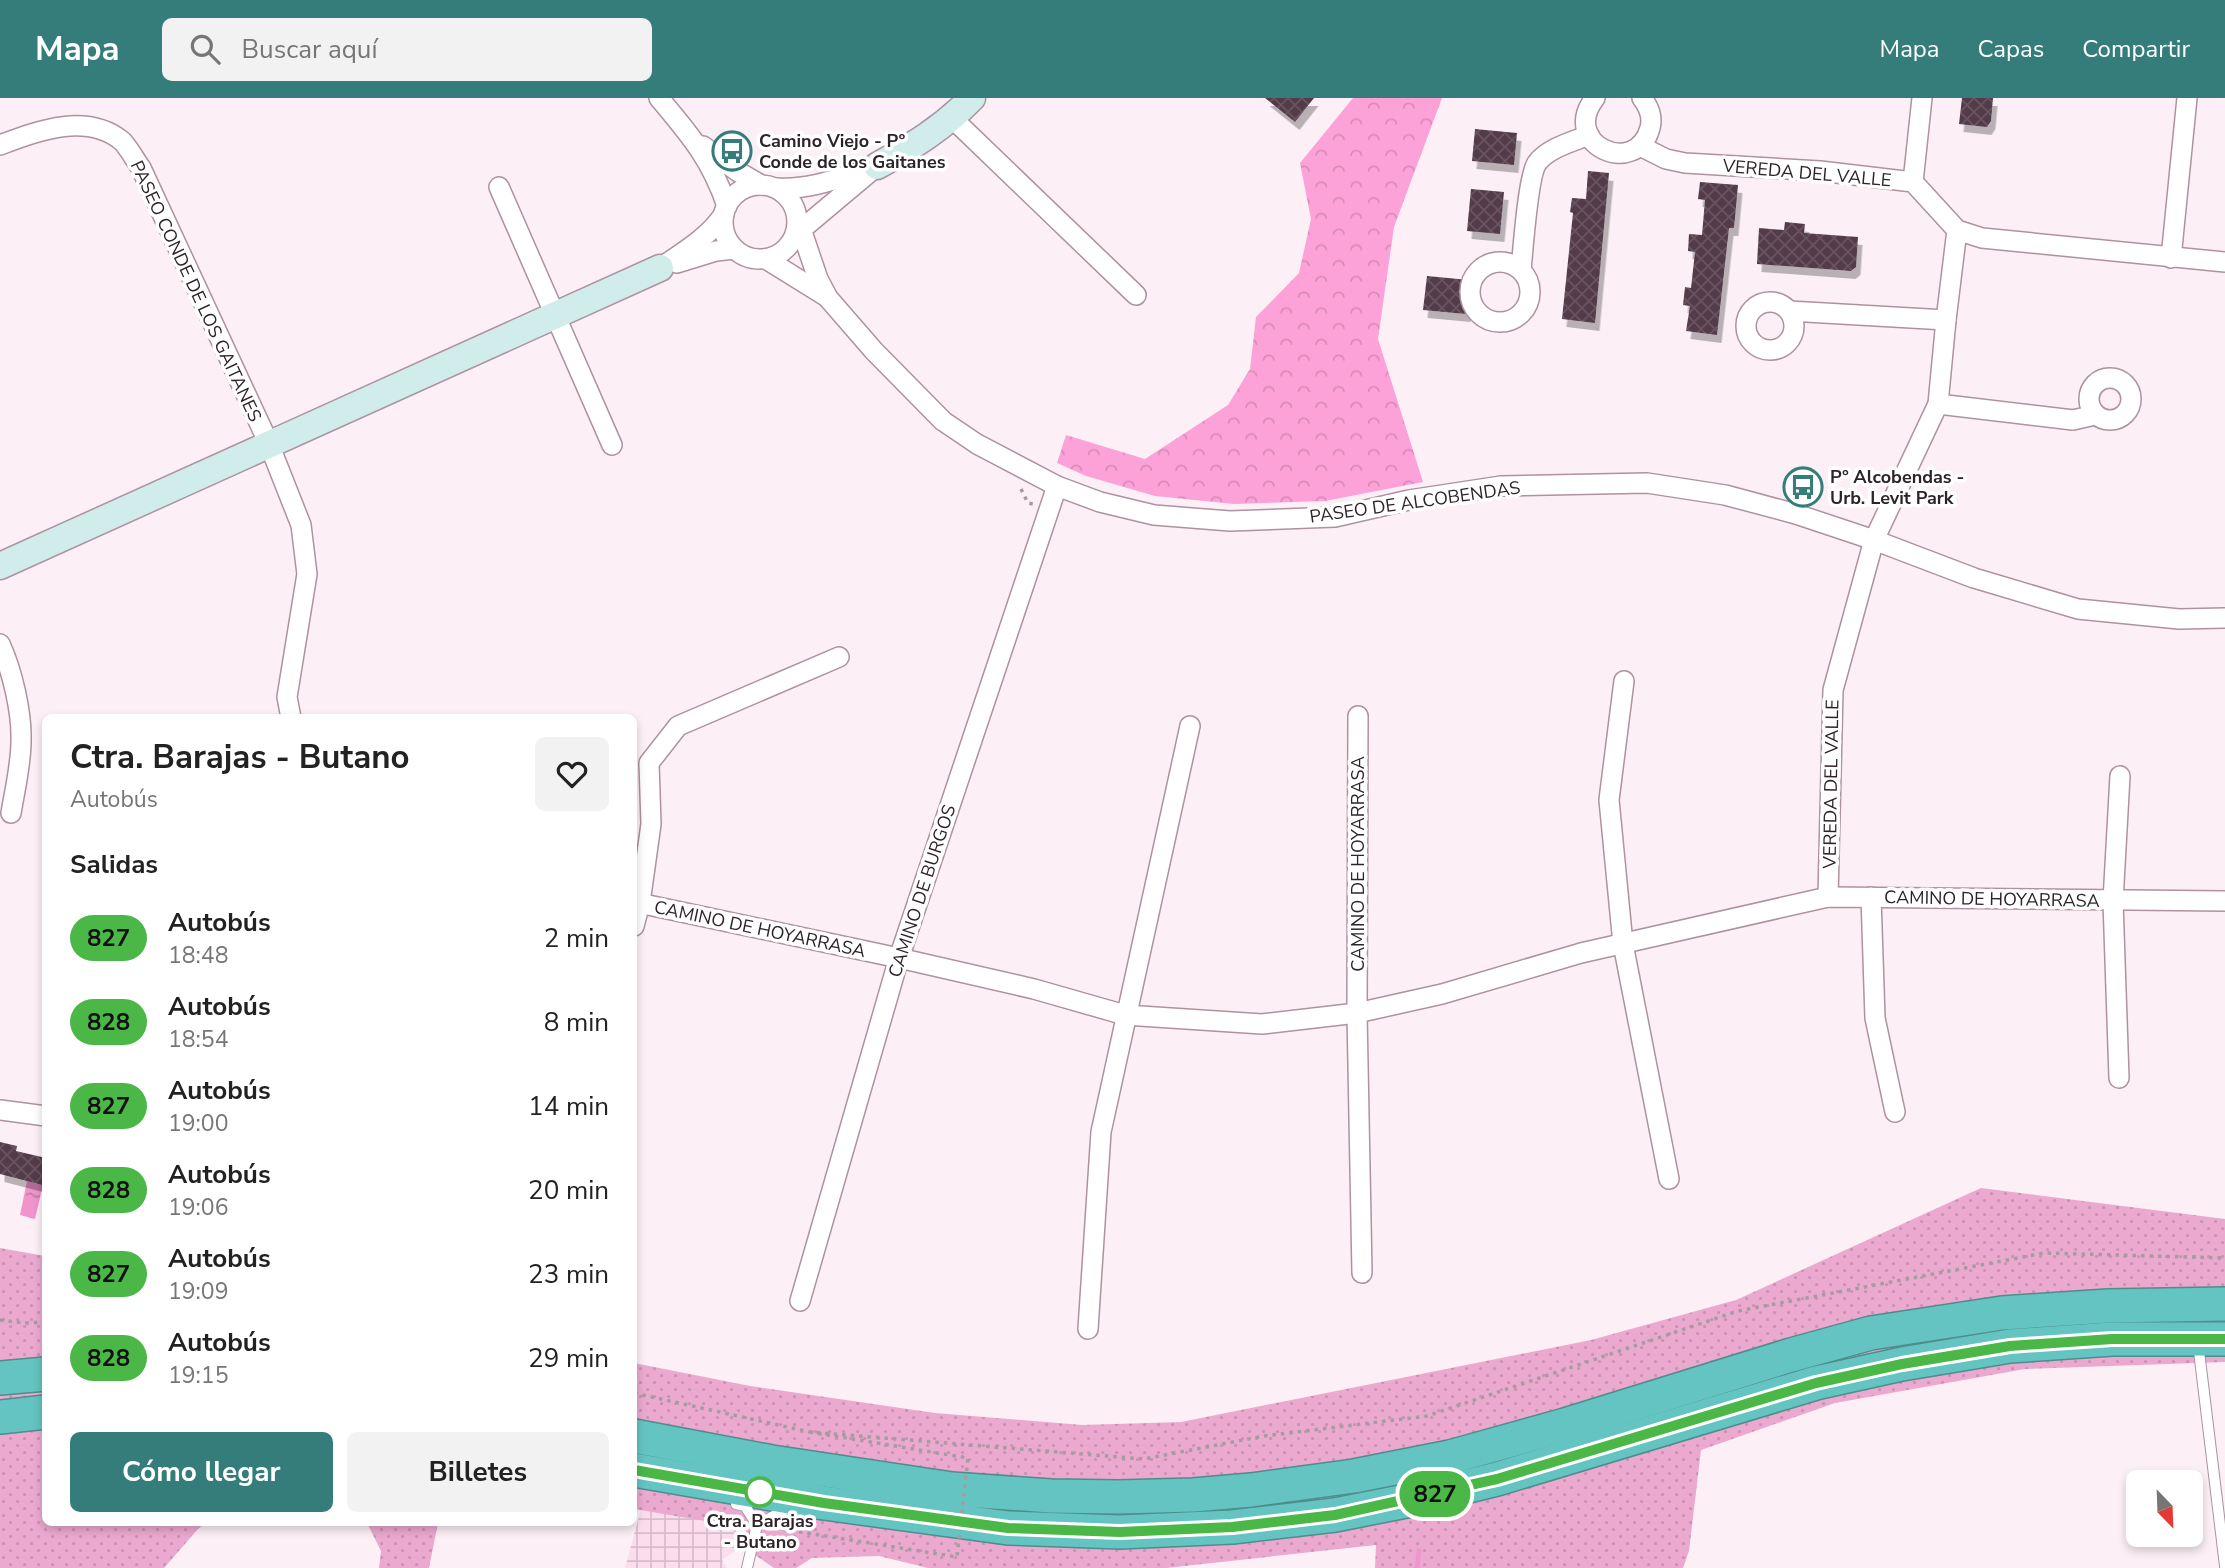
<!DOCTYPE html>
<html lang="es">
<meta charset="utf-8">
<style>
body{margin:0;font-family:"Nunito Sans",sans-serif;background:#f2f2f2;color:#222;height:100vh;display:flex;flex-direction:column;font-size:26px;white-space:nowrap}
*{box-sizing:border-box;margin:0}
p{font-size:23px;color:#767676}
.icon{flex:none;width:38px;height:38px;fill:none;stroke:currentColor;stroke-width:2;stroke-linecap:round;stroke-linejoin:round}
.map{position:relative;flex:1;overflow:hidden}
.details{position:absolute;left:42px;top:616px;width:595px;height:812px;display:flex;flex-direction:column;background:#fff;border-radius:10px;box-shadow:0 4px 10px #0003}
.details>*{flex:none}
.badge{padding:0 14px;border-radius:23px;font-size:24px;line-height:46px}
.needle{width:46px;rotate:157deg}
.controls{position:absolute;left:2126px;top:1372px;display:grid;gap:14px}
.controls a{display:grid;place-items:center;width:77px;height:77px;border-radius:10px;background:#fff;box-shadow:0 4px 10px #0003;font-size:35px}
.map>.badge{position:absolute;translate:-50% -50%;box-shadow:0 0 0 4px #fff}
h2{padding:0 28px;font-size:26px;line-height:63px}
.round{display:grid;place-items:center;flex:none;width:74px;height:74px;border-radius:10px;background:#f2f2f2}
.head{display:flex;align-items:center;justify-content:space-between;height:119px;padding:0 28px}
h1{font-size:33px;font-weight:700;line-height:52px}
.cta{display:flex;gap:14px;margin-top:auto;padding:14px 28px}
.cta a{flex:1;height:80px;border-radius:10px;background:#357d7b;color:#fff;font-size:28px;font-weight:700;line-height:80px;text-align:center}
.cta a+a{background:#f2f2f2;color:#222}
ul{padding:0;list-style:none}
li{display:flex;align-items:center;gap:21px;height:84px;padding:0 28px}
li div{flex:1}
li b{display:block;font-size:26px}
li em{font-style:normal}
li .badge{min-width:77px;font-weight:700;text-align:center}
header{display:flex;align-items:center;gap:42px;box-sizing:border-box;height:98px;padding:0 35px;background:#357d7b;color:#fff}
header strong{font-size:33px}
nav{display:flex;gap:38px;margin-inline-start:auto;font-size:24px}
.search{width:490px;height:63px;background:#f2f2f2;display:flex;align-items:center;gap:18px;box-sizing:border-box;padding:0 24px;border-radius:10px;color:#767676;font-size:26px}
.map>svg:first-child{display:block}
.industrial{fill:url(#industrial-grid)}
.grass{fill:url(#grass-dots)}
.forest{fill:url(#forest-crowns)}
.water{fill:url(#water-ripples)}
.lines{fill:none;stroke-linecap:round;stroke-linejoin:round}
.stream{stroke:#ef95cb;stroke-width:5}
.building{fill:url(#building-cross-hatch);filter:url(#shadow)}
.lane-casing{stroke:#ad92a1;stroke-width:12}
.street-casing{stroke:#ad92a1;stroke-width:22}
.secondary-casing{stroke:#ad92a1;stroke-width:29}
.highway-casing{stroke:#508c8c;stroke-width:36}
.path{stroke:#a69ba1;stroke-width:3.5;stroke-dasharray:3.5 5;stroke-linecap:butt}
.lane{stroke:#fff;stroke-width:10}
.street{stroke:#fff;stroke-width:19}
.secondary{stroke:#d0edec;stroke-width:26}
.highway{stroke:#63c4c1;stroke-width:33}
.path-bridge{stroke:#a69ba1;stroke-width:3.5;stroke-dasharray:3.5 5;stroke-linecap:butt}
.line-casing{stroke:#fff;stroke-width:16}
.line{stroke:#4ab747;stroke-width:10}
.stop-dot{fill:#fff;stroke:#4ab747;stroke-width:3.5}
.labels{text-anchor:middle;stroke-width:7;stroke-linejoin:round;paint-order:stroke}
.poi-label{font-size:18px;font-weight:bold;fill:#2e2329;stroke:#fff;text-anchor:start}
.street-label{font-size:18px;fill:#2e2329;stroke:#fff}
.stop-label{font-size:18px;font-weight:bold;fill:#2e2329;stroke:#fff}
</style>
<header>
<strong>Mapa</strong>
<div class="search"><svg class="icon" aria-label="search" viewBox="0 0 24 24"><circle cx="10" cy="10" r="6"/><path d="M15 15l6 6"/></svg>Buscar aquí</div>
<nav><a>Mapa</a><a>Capas</a><a>Compartir</a></nav>
</header>
<div class="map">
<svg width="2225" height="1470" viewBox="0 0 2225 1470">
<defs>
<pattern id="industrial-grid" width="8" height="8" patternUnits="userSpaceOnUse" patternTransform="scale(1.75)"><rect width="8" height="8" fill="#fbddee"/><path d="M0 4h8M4 0v8" fill="none" stroke="#d7bdcc"/></pattern>
<pattern id="grass-dots" width="8" height="8" patternUnits="userSpaceOnUse" patternTransform="scale(1.75)"><rect width="8" height="8" fill="#eba9d0"/><path d="M2 2h.1M6 6h.1" fill="none" stroke="#ca91b3" stroke-width="1.8" stroke-linecap="round"/></pattern>
<pattern id="forest-crowns" width="20" height="18" patternUnits="userSpaceOnUse" patternTransform="scale(1.75)"><rect width="20" height="18" fill="#fca2d8"/><path d="M2 6a3 3 0 1 1 6 0M12 15a3 3 0 1 1 6 0" fill="none" stroke="#d88bb9"/></pattern>
<pattern id="water-ripples" width="26" height="14" patternUnits="userSpaceOnUse" patternTransform="scale(1.75)"><rect width="26" height="14" fill="#ef95cb"/><path d="M2 4q2-2 4 0t4 0M15 11q2-2 4 0t4 0" fill="none" stroke="#c279a5"/></pattern>
<pattern id="building-cross-hatch" width="8" height="8" patternUnits="userSpaceOnUse" patternTransform="scale(1.75)"><rect width="8" height="8" fill="#523b48"/><path d="M0 0l8 8M0 8l8-8" fill="none" stroke="#685560"/></pattern>
<filter id="shadow"><feDropShadow dx="4.5" dy="8" stdDeviation="0" flood-color="#0004"/></filter>
</defs>
<rect width="100%" height="100%" fill="#fcf0f6"/>
<!-- industrial -->
<path class="industrial" d="M 641,1411 L 747,1430 L 742,1448 L 722,1462 L 727,1470 L 625,1470 Z"/>
<!-- grass -->
<g class="grass">
<path d="M 1981,1090 L 2225,1121 L 2225,1264 L 2025,1271 L 1835,1305 L 1701,1352 L 1689,1453 L 1683,1470 L 1375,1470 L 1376,1447 L 1166,1470 L 928,1470 L 879,1458 L 812,1460 L 796,1470 L 774,1470 L 742,1448 L 747,1430 L 634,1411 L 634,1265 L 750,1288 L 935,1315 L 1082,1327 L 1181,1324 L 1591,1242 L 1736,1202 Z"/>
<path d="M 0,1150 L 45,1158 L 46,1424 L 206,1425 L 198,1431 L 164,1470 L 0,1470 Z"/>
<path d="M 367,1425 L 438,1425 L 429,1470 L 379,1470 L 381,1453 Z"/>
</g>
<!-- forest -->
<path class="forest" d="M 1353,0 L 1442,0 L 1394,129 L 1378,241 L 1423,384 L 1325,403 L 1234,406 L 1155,398 L 1086,378 L 1057,365 L 1066,337 L 1145,361 L 1228,307 L 1250,271 L 1256,219 L 1299,175 L 1311,121 L 1300,65 Z"/>
<!-- water -->
<path class="water" d="M 27,1083 L 43,1087 L 35,1121 L 20,1117 Z"/>
<g class="lines">
<!-- stream -->
<path class="stream" d="M 1417,1470 L 1419,1453"/>
</g>
<!-- building -->
<g class="building">
<path d="M 1265,0 L 1314,0 L 1295,24 Z"/>
<path d="M 1962,0 L 1993,0 L 1991,23 L 1987,29 L 1959,26 Z"/>
<path d="M 1475,31 L 1517,35 L 1514,67 L 1472,63 Z"/>
<path d="M 1588,73 L 1609,75 L 1595,225 L 1562,221 L 1573,115 L 1570,114 L 1572,100 L 1586,101 Z"/>
<path d="M 1700,84 L 1738,87 L 1734,130 L 1729,130 L 1717,237 L 1686,233 L 1690,208 L 1683,207 L 1685,189 L 1691,190 L 1695,154 L 1688,153 L 1689,136 L 1702,137 L 1705,102 L 1698,101 Z"/>
<path d="M 1471,91 L 1504,94 L 1500,136 L 1467,133 Z"/>
<path d="M 1785,124 L 1805,126 L 1804,135 L 1858,139 L 1856,169 L 1851,173 L 1757,166 L 1759,130 L 1784,132 Z"/>
<path d="M 1427,178 L 1469,182 L 1466,216 L 1423,212 Z"/>
<path d="M 0,1044 L 17,1048 L 16,1053 L 46,1060 L 46,1088 L 0,1076 Z"/>
</g>
<g class="lines">
<!-- lane casing -->
<g class="lane-casing">
<g id="lane">
<path d="M 2198,1245 L 2225,1468"/>
<path d="M 736,1406 L 745,1408 L 757,1427 L 747,1470"/>
<path d="M 757,1427 L 790,1409"/>
</g>
</g>
<!-- street casing -->
<g class="street-casing">
<g id="street">
<path d="M 659,0 C 690,37 711,61 727,108"/>
<path d="M 1595,0 C 1559,46 1636,81 1650,30 C 1653,19 1649,9 1642,0"/>
<path d="M 952,20 L 1136,197"/>
<path d="M 0,47 C 38,33 86,14 122,43 C 129,50 135,62 141,70 L 269,346 L 301,427 L 307,476 L 287,599 L 291,620"/>
<path d="M 703,48 L 737,73 L 761,87"/>
<path d="M 1640,48 L 1666,61 L 1685,65 L 1820,73 L 1913,84 L 1957,132 L 1982,140 L 2225,164"/>
<path d="M 1913,84 L 1922,0"/>
<circle cx="760" cy="124" r="37"/>
<path d="M 499,89 L 612,347"/>
<path d="M 777,90 C 807,92 834,82 862,73"/>
<path d="M 798,122 L 818,181 L 828,200 L 874,253 L 943,323 L 977,346 L 1057,388 L 1100,404 L 1154,417 L 1230,423 L 1335,419 L 1409,402 L 1501,388 L 1647,385 L 1725,397 L 1796,416 L 1874,442 L 1974,480 L 2078,511 L 2179,521 L 2225,520"/>
<path d="M 796,136 L 877,68"/>
<path d="M 2171,160 L 2187,0"/>
<path d="M 766,161 L 827,199"/>
<circle cx="1500" cy="194" r="30"/>
<path d="M 677,165 L 716,153 L 734,151"/>
<path d="M 660,170 C 683,154 708,140 724,116"/>
<path d="M 1521,172 C 1523,152 1528,78 1537,65 C 1548,50 1572,44 1589,37"/>
<circle cx="1770" cy="228" r="24"/>
<path d="M 1789,213 L 1946,222"/>
<circle cx="2110" cy="301" r="21"/>
<path d="M 1938,306 L 2073,322 L 2095,317"/>
<path d="M 0,546 C 12,572 22,614 21,643 C 21,667 15,691 11,715"/>
<path d="M 1624,583 L 1609,702 L 1623,846 L 1669,1081"/>
<path d="M 1358,618 L 1357,915 L 1362,1175"/>
<path d="M 1828,799 L 1833,592 L 1874,442 L 1938,306 L 1946,222 L 1957,132"/>
<path d="M 1871,799 L 1875,920 L 1895,1014"/>
<path d="M 634,804 L 899,860 L 1034,891 L 1125,917 L 1262,926 L 1357,915 L 1442,896 L 1581,855 L 1828,799 L 2225,803"/>
<path d="M 634,828 L 640,805 L 651,726 L 649,665 L 678,628 L 839,559"/>
<path d="M 2119,980 L 2113,803 L 2120,678"/>
<path d="M 0,1012 L 46,1018"/>
<path d="M 800,1203 L 899,860 L 1057,388"/>
<path d="M 1088,1231 L 1101,1034 L 1190,628"/>
</g>
</g>
<!-- secondary casing -->
<g class="secondary-casing">
<g id="secondary">
<path d="M 877,68 C 913,48 943,30 972,0"/>
<path d="M 0,468 L 660,170"/>
</g>
</g>
<!-- highway casing -->
<g class="highway-casing">
<g id="highway">
<path d="M 0,1280 L 46,1276"/>
<path d="M 0,1319 L 46,1314"/>
<path d="M 634,1338 L 772,1364 L 952,1391 L 1051,1398 L 1119,1399 L 1193,1397 L 1251,1392 L 1354,1378 L 1450,1359 L 1565,1327 L 1791,1257 L 1871,1235 L 2002,1215 L 2108,1208 L 2225,1206"/>
<path d="M 634,1372 L 824,1405 L 1008,1430 L 1120,1434 L 1232,1429 L 1335,1417 L 1416,1401 L 1497,1381 L 1816,1285 L 1902,1266 L 2010,1248 L 2112,1241 L 2225,1241"/>
</g>
</g>
<!-- path -->
<g class="path">
<path d="M 1021,391 L 1028,405 L 1033,406"/>
<path d="M 0,1222 L 25,1225 L 46,1224"/>
<path d="M 634,1295 L 810,1334 L 1144,1361 L 1264,1338 L 1427,1318 L 1738,1213 L 2044,1155 L 2225,1160"/>
</g>
<!-- lane -->
<use href="#lane" class="lane"/>
<!-- street -->
<use href="#street" class="street"/>
<!-- secondary -->
<use href="#secondary" class="secondary"/>
<!-- highway -->
<use href="#highway" class="highway"/>
<!-- path-bridge -->
<path class="path-bridge" d="M 757,1427 L 957,1459 L 968,1360 L 810,1334"/>
</g>
<g class="lines">
<!-- line casing -->
<g class="line-casing">
<path id="line" d="M 634,1372 L 824,1405 L 1008,1430 L 1120,1434 L 1232,1429 L 1335,1417 L 1497,1381 L 1816,1285 L 1902,1266 L 2010,1248 L 2112,1241 L 2225,1241"/>
</g>
<!-- line -->
<use href="#line" class="line"/>
</g>
<!-- icons -->
<defs>
<g id="bus-ring" transform="scale(2.0125)"><circle r="9.5" fill="#fff" stroke="#357d7b" stroke-width="1.5"/><path d="M-5-6H5V4H4V6H2V4H-2V6H-4V4H-5ZM-3.5-4V0h7V-4ZM-3.5 1.2v1.5H-2V1.2ZM2 1.2v1.5H3.5V1.2Z" fill="#357d7b"/></g>
</defs>
<g fill-rule="evenodd">
<use href="#bus-ring" x="732" y="53"/>
<use href="#bus-ring" x="1803" y="389"/>
</g>
<!-- markers -->
<circle class="stop-dot" cx="760" cy="1394" r="14"/>
<g class="labels">
<!-- poi labels -->
<g class="poi-label">
<text x="759" y="49">Camino Viejo - Pº<tspan x="759" dy="21">Conde de los Gaitanes</tspan></text>
<text x="1830" y="385">Pº Alcobendas -<tspan x="1830" dy="21">Urb. Levit Park</tspan></text>
</g>
<!-- street labels -->
<g class="street-label">
<text transform="translate(1807 75) rotate(5)" y="6">VEREDA DEL VALLE</text>
<text transform="translate(196 193) rotate(65)" y="6">PASEO CONDE DE LOS GAITANES</text>
<text transform="translate(1415 404) rotate(-8)" y="6">PASEO DE ALCOBENDAS</text>
<text transform="translate(1831 686) rotate(-89)" y="6">VEREDA DEL VALLE</text>
<text transform="translate(1358 766) rotate(-90)" y="6">CAMINO DE HOYARRASA</text>
<text transform="translate(922 793) rotate(-72)" y="6">CAMINO DE BURGOS</text>
<text transform="translate(1992 801) rotate(1)" y="6">CAMINO DE HOYARRASA</text>
<text transform="translate(760 831) rotate(12)" y="6">CAMINO DE HOYARRASA</text>
</g>
<!-- stop labels -->
<g class="stop-label">
<text x="760" y="1429">Ctra. Barajas<tspan x="760" dy="21">- Butano</tspan></text>
</g>
</g>
</svg>
<div class="controls">
<a><svg class="needle" viewBox="-14 -14 28 28"><path d="M0-13l5 13h-10z" fill="#e53935"/><path d="M0 13l5-13h-10z" fill="#767676"/></svg></a>
</div>
<b class="badge" style="left:1435px;top:1396px;background:#4ab747;color:#111">827</b>
<section class="details">
<div class="head"><div><h1>Ctra. Barajas - Butano</h1><p>Autobús</p></div><a class="round"><svg class="icon" aria-label="heart" viewBox="0 0 24 24"><path d="M12 20l-8-8c-3-5 5-10 8-4 3-6 11-1 8 4z"/></svg></a></div>
<h2>Salidas</h2>
<ul>
<li><span class="badge" style="background:#4ab747;color:#111">827</span><div><b>Autobús</b><p>18:48</p></div><em>2 min</em></li>
<li><span class="badge" style="background:#4ab747;color:#111">828</span><div><b>Autobús</b><p>18:54</p></div><em>8 min</em></li>
<li><span class="badge" style="background:#4ab747;color:#111">827</span><div><b>Autobús</b><p>19:00</p></div><em>14 min</em></li>
<li><span class="badge" style="background:#4ab747;color:#111">828</span><div><b>Autobús</b><p>19:06</p></div><em>20 min</em></li>
<li><span class="badge" style="background:#4ab747;color:#111">827</span><div><b>Autobús</b><p>19:09</p></div><em>23 min</em></li>
<li><span class="badge" style="background:#4ab747;color:#111">828</span><div><b>Autobús</b><p>19:15</p></div><em>29 min</em></li>
</ul>
<div class="cta"><a>Cómo llegar</a><a>Billetes</a></div>
</section>
</div>
